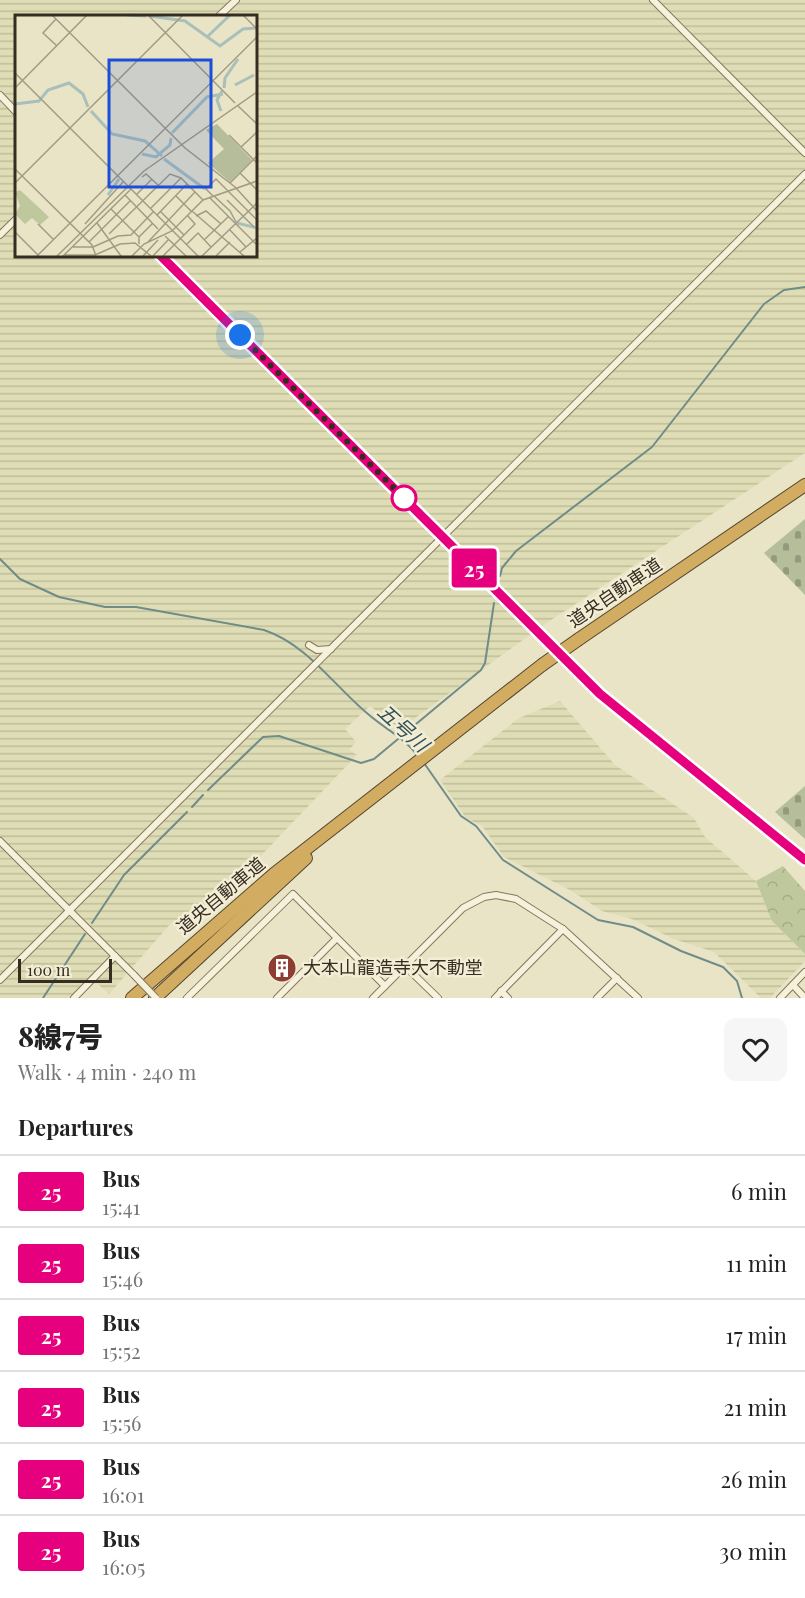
<!DOCTYPE html>
<meta charset="utf-8">
<style>
body{margin:0;font-family:"Playfair Display","Noto Sans JP",serif;background:#f6f6f6;color:#222;height:100vh;display:flex;flex-direction:column;font-size:22px;white-space:nowrap}
*{box-sizing:border-box;margin:0}
p{font-size:20px;color:#767676}
.icon{flex:none;width:33px;height:33px;fill:none;stroke:currentColor;stroke-width:2;stroke-linecap:round;stroke-linejoin:round}
.map{position:relative;height:998px;overflow:hidden}
.panel{display:flex;flex-direction:column;background:#fff;flex:1}
.panel>*{flex:none}
.badge{padding:0 12px;border-radius:4px;font-size:21px;line-height:39px}
.scale{position:absolute;left:18px;bottom:15px;width:94px;box-sizing:border-box;padding-left:6px;border:3px solid #362d20;border-top:0;font-size:16px;line-height:21px;white-space:nowrap;color:#362d20;-webkit-text-stroke:4px #f3edd6;paint-order:stroke}
.you{position:absolute;width:30px;height:30px;margin:-15px;border:4px solid #fff;border-radius:50%;background:#1a73e8;box-shadow:0 0 0 9px #1a73e833}
.map>.badge{position:absolute;translate:-50% -50%;box-shadow:0 0 0 3px #fff}
h2{padding:0 18px;font-size:22px;line-height:54px}
.round{display:grid;place-items:center;flex:none;width:63px;height:63px;border-radius:12px;background:#f6f6f6}
.overview{display:flex;align-items:center;justify-content:space-between;height:102px;padding:0 18px}
h1{font-size:28px;font-weight:800;line-height:45px}
ul{padding:0;list-style:none}
li{display:flex;align-items:center;gap:18px;height:72px;padding:0 18px;border-top:2px solid #e0e0e0}
li div{flex:1}
li b{display:block;font-size:22px}
li em{font-style:normal}
li .badge{min-width:66px;font-weight:700;text-align:center}
.map>svg:first-child{display:block}
.farmland{fill:url(#farmland-rules);fill-rule:evenodd}
.forest{fill:url(#forest-crowns)}
.cemetery{fill:url(#cemetery-stones)}
.lines{fill:none;stroke-linecap:round;stroke-linejoin:round}
.stream{stroke:#6f8c88;stroke-width:2}
.street-casing{stroke:#85775e;stroke-width:8}
.highway-casing{stroke:#534532;stroke-width:14}
.street{stroke:#f6f1da;stroke-width:6}
.highway{stroke:#d2ac60;stroke-width:12}
.street-bridge-casing{stroke:#85775e;stroke-width:8;stroke-linecap:butt}
.highway-bridge-casing{stroke:#534532;stroke-width:14;stroke-linecap:butt}
.street-bridge{stroke:#f6f1da;stroke-width:6}
.highway-bridge{stroke:#d2ac60;stroke-width:12}
.line-casing{stroke:#fff;stroke-width:14}
.line{stroke:#e6007e;stroke-width:9}
.walk{stroke:#362d20;stroke-width:6;stroke-dasharray:0 10.8}
.stop-dot{fill:#fff;stroke:#e6007e;stroke-width:3}
.labels{text-anchor:middle;stroke-width:5;stroke-linejoin:round;paint-order:stroke}
.street-label{font-size:18px;fill:#362d20;stroke:#f3edd6}
.poi-label{font-size:18px;fill:#362d20;stroke:#f3edd6;text-anchor:start}
.water-label{font-size:20px;font-style:italic;fill:#315354;stroke:#f3edd6}
.inset-river{fill:none;stroke:#a8bfba;stroke-width:3}
.inset-road{fill:none;stroke:#a29b84;stroke-width:1.5}
.view{fill:#1d4ed8;fill-opacity:0.15;stroke:#1d4ed8;stroke-width:3}
.inset-edge{fill:none;stroke:#362d20;stroke-width:3}
</style>
<div class="map">
<svg width="805" height="998" viewBox="0 0 805 998">
<defs>
<pattern id="farmland-rules" width="6" height="5" patternUnits="userSpaceOnUse" patternTransform="scale(1.5)"><rect width="6" height="5" fill="#dfddb5"/><path d="M0 2.5h6" fill="none" stroke="#c0be9b"/></pattern>
<pattern id="forest-crowns" width="20" height="18" patternUnits="userSpaceOnUse" patternTransform="scale(1.5)"><rect width="20" height="18" fill="#bec89c"/><path d="M2 6a3 3 0 1 1 6 0M12 15a3 3 0 1 1 6 0" fill="none" stroke="#a4ac86"/></pattern>
<pattern id="cemetery-stones" width="16" height="16" patternUnits="userSpaceOnUse" patternTransform="scale(1.5)"><rect width="16" height="16" fill="#b5bd9a"/><path d="M2 7V4a2 2 0 0 1 4 0v3zM10 15v-3a2 2 0 0 1 4 0v3z" fill="#949a7d"/></pattern>
</defs>
<rect width="100%" height="100%" fill="#eae4c7"/>
<!-- farmland -->
<g class="farmland">
<path d="M 0,0 L 805,0 L 805,453 L 542,626 L 400,729 L 370,706 L 345,729 L 356,742 L 349,750 L 357,755 L 192,928 L 172,922 L 109,994 L 91,978 L 69,998 L 0,998 ZM 16,16 L 255,16 L 255,255 L 16,255 Z"/>
<path d="M 560,701 L 615,765 L 694,818 L 705,837 L 756,881 L 772,921 L 805,954 L 805,961 L 770,998 L 761,998 L 714,952 L 674,939 L 632,919 L 602,911 L 570,890 L 504,857 L 482,826 L 466,818 L 440,780 L 519,718 Z"/>
</g>
<!-- forest -->
<path class="forest" d="M 783,866 L 805,891 L 805,954 L 772,921 L 756,881 Z"/>
<!-- cemetery -->
<g class="cemetery">
<path d="M 805,519 L 805,595 L 764,553 Z"/>
<path d="M 805,786 L 805,839 L 775,812 Z"/>
</g>
<g class="lines">
<!-- stream -->
<g class="stream">
<path d="M 0,559 L 20,579 L 59,597 L 105,607 L 136,607 L 264,630 C 308,645 333,685 368,714 C 385,729 405,738 418,756"/>
<path d="M 500,576 L 502,568 L 516,551 L 652,447 L 764,304 L 784,290 L 805,287"/>
<path d="M 424,763 L 461,816 L 476,826 L 503,860 L 598,920 L 633,927 L 681,951 L 723,967 L 737,981 L 742,998"/>
<path d="M 208,790 L 263,737 L 279,736 L 361,763 L 374,759 L 481,670 L 485,663 L 494,603"/>
<path d="M 192,807 L 203,795"/>
<path d="M 92,923 L 124,875 L 187,812"/>
<path d="M 43,998 L 85,934"/>
</g>
<!-- street casing -->
<g class="street-casing">
<g id="street">
<path d="M 653,0 L 805,153"/>
<path d="M 219,16 L 236,0"/>
<path d="M 0,95 L 16,112"/>
<path d="M 0,235 L 16,219"/>
<path d="M 160,255 L 600,694 L 805,860"/>
<path d="M 309,645 L 317,650 L 331,649"/>
<path d="M 0,841 L 134,975"/>
<path d="M 405,966 L 438,998"/>
<path d="M 0,980 L 805,174"/>
<path d="M 793,985 L 805,998"/>
<path d="M 501,991 L 508,998"/>
<path d="M 74,998 L 115,956"/>
<path d="M 187,998 L 293,894 L 385,986"/>
<path d="M 277,998 L 336,939"/>
<path d="M 373,998 L 463,908 L 484,897 L 496,895 L 516,899 L 563,929 L 638,998"/>
<path d="M 495,998 L 563,929"/>
<path d="M 597,998 L 617,978"/>
<path d="M 780,998 L 805,972"/>
</g>
</g>
<!-- highway casing -->
<g class="highway-casing">
<g id="highway">
<path d="M 579,639 L 805,485"/>
<path d="M 132,998 L 274,874 L 542,665"/>
<path d="M 155,998 L 306,858"/>
</g>
</g>
<!-- street -->
<use href="#street" class="street"/>
<!-- highway -->
<use href="#highway" class="highway"/>
<!-- street-bridge casing -->
<g class="street-bridge-casing">
<path id="street-bridge" d="M 134,975 L 156,998"/>
</g>
<!-- highway-bridge casing -->
<g class="highway-bridge-casing">
<path id="highway-bridge" d="M 542,665 L 579,639"/>
</g>
<!-- street-bridge -->
<use href="#street-bridge" class="street-bridge"/>
<!-- highway-bridge -->
<use href="#highway-bridge" class="highway-bridge"/>
</g>
<g class="lines">
<!-- line casing -->
<g class="line-casing">
<path id="line" d="M 160,255 L 600,694 L 805,860"/>
</g>
<!-- line -->
<use href="#line" class="line"/>
<!-- walk -->
<path class="walk" d="M 240,335 L 404,498"/>
</g>
<!-- icons -->
<defs>
<g id="building-disc" transform="scale(1.5)"><circle r="9.5" fill="#8e3d33" stroke="#f3edd6"/><path d="M-4-6H4V6H1V3H-1V6H-4ZM-2.5-4.3h1.7v1.8h-1.7ZM.8-4.3h1.7v1.8H.8ZM-2.5-1h1.7V.8h-1.7ZM.8-1h1.7V.8H.8Z" fill="#fff"/></g>
</defs>
<g fill-rule="evenodd">
<use href="#building-disc" x="282" y="968"/>
</g>
<!-- markers -->
<circle class="stop-dot" cx="404" cy="498" r="12"/>
<g class="labels">
<!-- street labels -->
<g class="street-label">
<text transform="translate(615 593) rotate(-34)" y="6">道央自動車道</text>
<text transform="translate(221 896) rotate(-40)" y="6">道央自動車道</text>
</g>
<!-- poi labels -->
<g class="poi-label">
<text x="303" y="974">大本山龍造寺大不動堂</text>
</g>
<!-- water labels -->
<g class="water-label">
<text transform="translate(403 728) rotate(42)" y="7">五号川</text>
</g>
</g>
<!-- overview -->
<g transform="translate(15 15)">
<rect width="242" height="242" fill="#eae4c7"/>
<path d="M 5,175 L 34,202 L 25,210 L 17,203 L 10,209 L 0,199 L 5,191 L 0,177 Z" fill="#bec89c"/>
<path d="M 202,109 L 237,145 L 215,167 L 193,148 L 209,134 L 191,115 Z" fill="#b5bd9a"/>
<path class="inset-river" d="M 112,0 L 131,1M 135,1 L 170,6 L 205,31 L 228,14 L 241,13M 192,22 L 215,0M 220,70 L 239,60M 209,73 L 210,63 L 223,44M 0,89 L 24,86 L 33,75 L 54,68 L 68,79 L 73,92M 76,96 L 97,119 L 130,126 L 147,141M 206,96 L 202,85 L 207,76M 157,118 L 192,82 L 208,79M 127,139 L 141,142 L 155,130 L 156,123M 149,144 L 190,174M 93,180 L 104,164M 222,208 L 242,213"/>
<path class="inset-road" d="M 37,0 L 170,133 L 220,172 L 242,196M 133,0 L 220,88M 228,0 L 242,14M 41,4 L 28,18 L 42,31M 0,58 L 183,241M 0,73 L 72,0M 223,91 L 242,109M 214,120 L 242,148M 226,132 L 242,117M 0,154 L 77,230 L 81,241M 225,158 L 242,175M 127,162 L 131,159 L 143,170M 0,168 L 168,0M 215,168 L 242,141M 110,180 L 143,214M 121,180 L 137,164M 161,181 L 176,196M 198,181 L 191,174 L 201,164 L 242,205M 199,181 L 215,196 L 221,207M 194,182 L 242,230M 212,185 L 239,212M 96,194 L 124,222 L 124,229M 135,194 L 166,163M 145,196 L 169,220M 177,196 L 229,241M 142,200 L 172,169M 181,201 L 191,196 L 206,209M 82,208 L 106,241M 23,209 L 39,225M 70,209 L 108,167M 214,214 L 231,232M 0,217 L 24,241M 94,219 L 155,159 L 166,163 L 188,185M 150,221 L 171,241M 124,222 L 138,208M 189,225 L 213,202M 74,227 L 115,186M 133,227 L 180,177M 171,230 L 183,218 L 196,232M 58,232 L 78,232M 78,232 L 103,221 L 116,220 L 138,197M 225,237 L 242,223M 50,240 L 80,240 L 105,229 L 120,228 L 136,241M 22,241 L 242,22M 42,241 L 129,156 L 242,77M 48,241 L 116,174M 117,241 L 129,229 L 157,216 L 188,185 L 242,166M 128,241 L 143,225M 138,241 L 154,224M 148,241 L 180,209 L 172,200M 187,241 L 242,188M 201,241 L 215,227"/>
<path class="view" d="M 94,45 L 196,45 L 196,172 L 94,172 Z"/>
<rect width="242" height="242" class="inset-edge"/>
</g>
</svg>
<div class="scale">100 m</div>
<div class="you" style="left:240px;top:335px"></div>
<b class="badge" style="left:474px;top:568px;background:#e6007e;color:#fff">25</b>
</div>
<section class="panel">
<div class="overview"><div><h1>8線7号</h1><p>Walk · 4 min · 240 m</p></div><a class="round"><svg class="icon" aria-label="heart" viewBox="0 0 24 24"><path d="M12 20l-8-8c-3-5 5-10 8-4 3-6 11-1 8 4z"/></svg></a></div>
<h2>Departures</h2>
<ul>
<li><span class="badge" style="background:#e6007e;color:#fff">25</span><div><b>Bus</b><p>15:41</p></div><em>6 min</em></li>
<li><span class="badge" style="background:#e6007e;color:#fff">25</span><div><b>Bus</b><p>15:46</p></div><em>11 min</em></li>
<li><span class="badge" style="background:#e6007e;color:#fff">25</span><div><b>Bus</b><p>15:52</p></div><em>17 min</em></li>
<li><span class="badge" style="background:#e6007e;color:#fff">25</span><div><b>Bus</b><p>15:56</p></div><em>21 min</em></li>
<li><span class="badge" style="background:#e6007e;color:#fff">25</span><div><b>Bus</b><p>16:01</p></div><em>26 min</em></li>
<li><span class="badge" style="background:#e6007e;color:#fff">25</span><div><b>Bus</b><p>16:05</p></div><em>30 min</em></li>
</ul>
</section>
